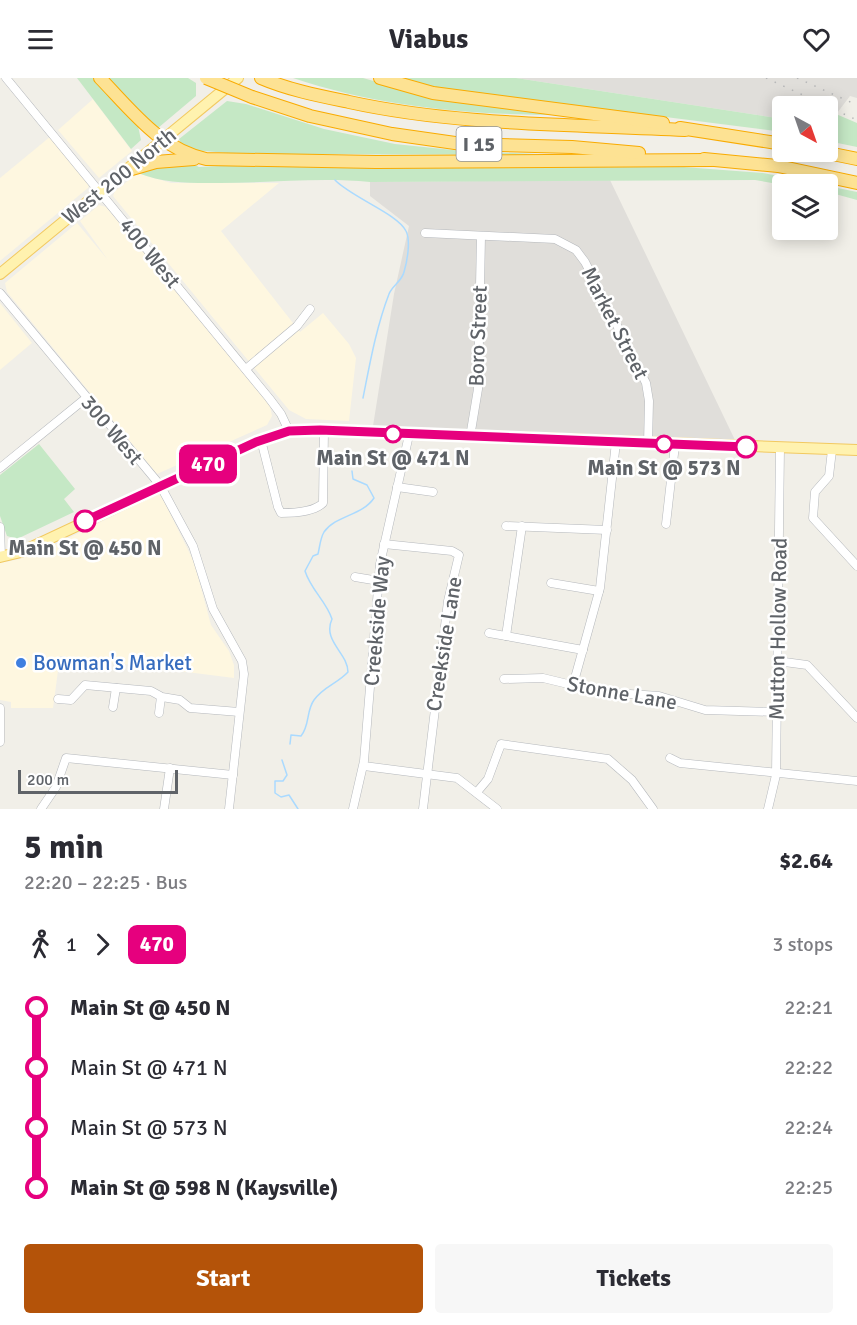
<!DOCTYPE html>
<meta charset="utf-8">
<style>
body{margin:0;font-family:Signika,sans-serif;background:#f7f7f7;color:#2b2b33;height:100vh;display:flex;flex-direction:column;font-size:22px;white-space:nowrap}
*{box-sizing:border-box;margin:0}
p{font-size:20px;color:#7c7c81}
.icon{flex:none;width:33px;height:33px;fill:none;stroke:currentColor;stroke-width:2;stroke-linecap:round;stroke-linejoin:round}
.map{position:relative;height:731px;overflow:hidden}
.drawer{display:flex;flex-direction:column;background:#fff;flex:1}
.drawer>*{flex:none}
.badge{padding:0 12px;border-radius:9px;font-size:21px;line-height:39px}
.needle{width:39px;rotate:140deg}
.controls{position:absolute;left:772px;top:18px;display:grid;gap:12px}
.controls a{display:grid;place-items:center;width:66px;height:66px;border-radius:6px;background:#fff;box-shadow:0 3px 15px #0003;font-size:30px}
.scale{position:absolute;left:18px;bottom:15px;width:160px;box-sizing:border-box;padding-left:6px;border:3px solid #5f6368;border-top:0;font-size:16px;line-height:21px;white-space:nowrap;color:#5f6368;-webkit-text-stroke:4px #fff;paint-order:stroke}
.map>.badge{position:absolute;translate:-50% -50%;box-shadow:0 0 0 3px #fff}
.legs{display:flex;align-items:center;gap:9px;height:66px;padding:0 24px;font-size:20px}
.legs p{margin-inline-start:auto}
.overview{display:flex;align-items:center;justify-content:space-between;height:102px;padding:0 24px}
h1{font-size:33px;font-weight:700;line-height:45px}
.cta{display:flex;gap:12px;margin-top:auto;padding:12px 24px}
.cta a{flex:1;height:69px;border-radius:6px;background:#b45309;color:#fff;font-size:24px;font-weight:700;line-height:69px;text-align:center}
.cta a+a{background:#f7f7f7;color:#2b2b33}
ul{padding:0 24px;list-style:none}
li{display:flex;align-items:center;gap:21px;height:60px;font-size:22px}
li i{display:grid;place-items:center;width:9px;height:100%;margin:0 8px;background:currentColor}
li i::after{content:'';width:15px;height:15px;margin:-8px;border:4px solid;border-radius:50%;background:#fff}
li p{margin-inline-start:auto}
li:first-child i{background:linear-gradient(#0000 50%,currentColor 0)}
li:last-child i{background:linear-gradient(currentColor 50%,#0000 0)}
header{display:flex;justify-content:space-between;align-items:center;height:78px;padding:0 24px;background:#fff;font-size:27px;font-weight:700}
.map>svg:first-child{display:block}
.commercial{fill:#fef7e0}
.industrial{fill:#e0deda}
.green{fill:#c5e8c5}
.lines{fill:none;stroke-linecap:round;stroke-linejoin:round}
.stream{stroke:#aadaff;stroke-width:1.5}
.minor-casing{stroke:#b5b8bc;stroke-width:9}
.major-casing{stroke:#f2c960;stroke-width:12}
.highway-casing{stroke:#f9ab00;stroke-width:14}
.minor{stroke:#fff;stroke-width:8}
.major{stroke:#fff2af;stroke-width:10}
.highway{stroke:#fde293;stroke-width:12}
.rail{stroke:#b6b7b8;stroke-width:1.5;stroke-dasharray:1.5 8;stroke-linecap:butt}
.highway-bridge-casing{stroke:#f9ab00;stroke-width:14;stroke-linecap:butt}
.highway-bridge{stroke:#fde293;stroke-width:12}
.line-1-casing{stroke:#fff;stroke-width:14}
.line-1{stroke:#e6007e;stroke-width:9}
.stop-1-dot{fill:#fff;stroke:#e6007e;stroke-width:3}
.shop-dot{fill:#3f7fe0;stroke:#fff;stroke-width:2}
.labels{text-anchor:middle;stroke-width:5;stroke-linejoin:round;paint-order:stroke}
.shield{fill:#fff;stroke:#8f9295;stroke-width:1.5}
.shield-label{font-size:20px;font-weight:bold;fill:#5f6368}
.street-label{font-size:21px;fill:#5f6368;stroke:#fff}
.stop-label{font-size:21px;font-weight:bold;fill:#5f6368;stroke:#fff}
.shop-label{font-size:21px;fill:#366cbe;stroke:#fff;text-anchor:start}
</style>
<header><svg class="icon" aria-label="menu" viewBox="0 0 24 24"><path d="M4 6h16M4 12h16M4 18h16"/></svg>Viabus<svg class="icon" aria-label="heart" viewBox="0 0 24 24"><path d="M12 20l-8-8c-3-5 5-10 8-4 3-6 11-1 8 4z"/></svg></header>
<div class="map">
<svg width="857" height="731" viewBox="0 0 857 731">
<rect width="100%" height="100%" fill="#f1efe8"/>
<!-- commercial -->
<g class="commercial">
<path d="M 93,21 L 132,73 L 99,100 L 58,52 Z"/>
<path d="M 51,58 L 89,107 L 88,110 L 0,183 L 0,100 Z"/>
<path d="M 138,95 L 171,105 L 279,105 L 221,153 L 300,254 L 323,235 L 349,266 L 356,280 L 349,343 L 306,341 L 289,332 L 113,118 L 115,113 Z"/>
<path d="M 99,127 L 106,129 L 270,328 L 272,338 L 267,347 L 157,396 L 7,214 L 5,205 L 77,145 L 108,182 L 80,143 Z"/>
<path d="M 0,225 L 32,265 L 0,292 Z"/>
<path d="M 160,415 L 194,484 L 211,547 L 229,573 L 234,587 L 234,600 L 60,578 L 53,630 L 11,630 L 11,624 L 0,622 L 0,485 L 20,481 L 50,469 Z"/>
</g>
<!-- industrial -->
<g class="industrial">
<path d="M 516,0 L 857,0 L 857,20 L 850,18 L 828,47 L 828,28 L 783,28 L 783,41 Z"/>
<path d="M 610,102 L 735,362 L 373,348 L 394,216 L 409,148 L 370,118 L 370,104 Z"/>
</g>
<!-- green -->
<g class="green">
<path d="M 77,0 L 93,0 L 138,48 L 141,62 L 131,71 Z"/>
<path d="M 107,0 L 188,0 L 196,5 L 196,18 L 158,50 Z"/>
<path d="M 293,0 L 363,0 L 402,11 L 562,37 C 471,37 380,29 293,0 Z"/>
<path d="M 394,0 L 516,0 L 783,41 L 783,54 L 430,9 Z"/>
<path d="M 227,23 L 246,26 L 324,51 L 395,66 L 462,73 L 561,77 L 238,76 L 193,72 L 181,66 L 179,61 Z"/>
<path d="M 836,36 L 857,45 L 857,69 L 828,63 L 828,47 Z"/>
<path d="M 193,86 L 199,89 L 241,87 L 657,87 L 763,95 L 822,106 L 783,107 L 755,102 L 370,104 C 320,99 270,105 220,105 C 192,105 165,106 138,95 L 141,91 Z"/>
<path d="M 828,108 L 857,114 L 857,122 L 828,114 Z"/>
<path d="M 39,366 L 75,411 L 64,421 L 74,434 L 17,461 L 7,458 L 0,438 L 0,397 Z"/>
</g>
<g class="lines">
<!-- stream -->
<g class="stream">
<path d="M 335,102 C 351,119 398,136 406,153 C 411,163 407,184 404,194 C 402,203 392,208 389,216 C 376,250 370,285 363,320"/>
<path d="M 290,666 L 291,657 L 301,658 C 310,647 306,633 314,622 C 324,608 337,606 348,594 C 348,575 322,563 332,541 C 326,523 311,512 305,493 L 313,478 L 318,476 C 320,468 320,461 324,454 C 336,437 362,438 374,420 L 367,407 L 353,401 L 352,393"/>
<path d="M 282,682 L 287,697 L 283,703 L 275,703 L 275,715 L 281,719 L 289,717 L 298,731"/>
</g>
<!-- minor casing -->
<g class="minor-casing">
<g id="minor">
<path d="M 6,0 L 269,320 L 281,336 L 289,353"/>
<path d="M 425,155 L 555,161 L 576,172 L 585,184 L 646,305 L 649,323 L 648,366"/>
<path d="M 0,215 L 160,407 L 193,468 L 213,531 L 242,583 L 244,596 L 229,731"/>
<path d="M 246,291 L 297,248 L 310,231"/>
<path d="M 470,359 L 478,311 L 481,158"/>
<path d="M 261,362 L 278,429 L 281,435 C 293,435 314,434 323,425 L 324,352"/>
<path d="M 832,372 L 829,398 L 815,414 L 813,440 L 857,488"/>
<path d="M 0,390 L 86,320"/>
<path d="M 397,409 L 433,414"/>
<path d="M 666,446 L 675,367"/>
<path d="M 506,448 L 607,452"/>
<path d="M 0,449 L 1,479"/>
<path d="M 384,466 L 452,473 L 459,477 L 448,523 L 423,731"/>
<path d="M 355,499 L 379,503"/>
<path d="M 551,505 L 599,513"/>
<path d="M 489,555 L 583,572"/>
<path d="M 506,558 L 522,448"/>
<path d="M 777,583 L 807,587 L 857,640"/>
<path d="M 504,601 L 543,600 L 601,614 L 659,618 L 705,632 L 776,634"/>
<path d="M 573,607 L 600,510 L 616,364"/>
<path d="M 58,621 L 71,622 L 85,607 L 151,613 L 162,619 L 180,622 L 190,630 L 239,634"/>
<path d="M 113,629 L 116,610"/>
<path d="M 0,630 L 0,664"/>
<path d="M 159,635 L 161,619"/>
<path d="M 670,680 L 680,685 L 857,703"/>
<path d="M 364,688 L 457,700 L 497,731"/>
<path d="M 477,714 L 488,701 L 501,666 L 608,681 L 632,702 L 653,731"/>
<path d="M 41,731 L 56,709 L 66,680 L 233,697"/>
<path d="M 164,731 L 170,690"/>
<path d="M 353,731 L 364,683 L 380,486 L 409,357"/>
<path d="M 768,731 L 776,697 L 780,370"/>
</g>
</g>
<!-- major casing -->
<g class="major-casing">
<g id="major">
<path d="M 0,196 L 238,0"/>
<path d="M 0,479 L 21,474 L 256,364 L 289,353 L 320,352 L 857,372"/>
</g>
</g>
<!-- highway casing -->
<g class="highway-casing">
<g id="highway">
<path d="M 100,0 C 132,33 160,71 206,81 L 376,84 L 711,82"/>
<path d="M 261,0 C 289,12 320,18 349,24 C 459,48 573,46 685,52"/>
<path d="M 380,0 L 433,15 L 663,45"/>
<path d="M 252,19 L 310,38 L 392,56 L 462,66 L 572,69 L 639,75"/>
<path d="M 680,50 L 783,66"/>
<path d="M 823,74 L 857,81"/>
<path d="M 704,81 L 778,88 L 857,105"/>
<path d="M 125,93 L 156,84 L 194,81"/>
</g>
</g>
<!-- minor -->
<use href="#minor" class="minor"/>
<!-- major -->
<use href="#major" class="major"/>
<!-- highway -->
<use href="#highway" class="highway"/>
<!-- rail -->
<g class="rail">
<path d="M 766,0 L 857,42"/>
<path d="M 797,0 L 857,27"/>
</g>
<!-- highway-bridge casing -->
<g class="highway-bridge-casing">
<path id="highway-bridge" d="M 206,0 L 252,19"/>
</g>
<!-- highway-bridge -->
<use href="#highway-bridge" class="highway-bridge"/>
</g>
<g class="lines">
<!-- line-1 casing -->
<g class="line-1-casing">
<path id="line-1" d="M 85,443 L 256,364 L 289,353 L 320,352 L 746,369"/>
</g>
<!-- line-1 -->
<use href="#line-1" class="line-1"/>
</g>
<!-- markers -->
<g class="stop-1-dot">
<circle cx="393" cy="356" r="8"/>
<circle cx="664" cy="366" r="8"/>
<circle cx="746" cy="369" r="10"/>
<circle cx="85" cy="443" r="10"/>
</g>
<circle class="shop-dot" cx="21" cy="585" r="6"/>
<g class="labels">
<!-- shield labels -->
<rect class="shield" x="456.5" y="49" width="45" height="34" rx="4.5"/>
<g class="shield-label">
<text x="479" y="73">I 15</text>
</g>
<!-- street labels -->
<g class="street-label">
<text transform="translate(119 98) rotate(-39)" y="7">West 200 North</text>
<text transform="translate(150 175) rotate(51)" y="7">400 West</text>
<text transform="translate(615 245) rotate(63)" y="7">Market Street</text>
<text transform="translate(478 258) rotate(-88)" y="7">Boro Street</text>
<text transform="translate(112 352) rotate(50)" y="7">300 West</text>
<text transform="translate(377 543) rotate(-85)" y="7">Creekside Way</text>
<text transform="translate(778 551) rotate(-89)" y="7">Mutton Hollow Road</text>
<text transform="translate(444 566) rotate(-81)" y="7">Creekside Lane</text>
<text transform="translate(622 615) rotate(10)" y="7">Stonne Lane</text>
</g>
<!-- stop labels -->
<g class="stop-label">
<text x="393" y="387">Main St @ 471 N</text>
<text x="664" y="397">Main St @ 573 N</text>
<text x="85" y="477">Main St @ 450 N</text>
</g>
<!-- shop labels -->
<g class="shop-label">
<text x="33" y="592">Bowman's Market</text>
</g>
</g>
</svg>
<div class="controls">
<a><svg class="needle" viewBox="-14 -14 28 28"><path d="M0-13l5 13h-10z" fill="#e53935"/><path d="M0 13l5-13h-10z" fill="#7c7c81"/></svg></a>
<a><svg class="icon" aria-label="layers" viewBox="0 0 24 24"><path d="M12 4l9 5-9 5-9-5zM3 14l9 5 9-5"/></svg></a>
</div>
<div class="scale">200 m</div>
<b class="badge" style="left:208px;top:386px;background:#e6007e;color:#fff">470</b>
</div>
<section class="drawer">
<div class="overview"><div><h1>5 min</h1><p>22:20 – 22:25 · Bus</p></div><b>$2.64</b></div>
<div class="legs"><svg class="icon" aria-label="walk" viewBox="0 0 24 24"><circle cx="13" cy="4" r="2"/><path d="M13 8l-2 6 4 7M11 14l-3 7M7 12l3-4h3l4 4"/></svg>1<svg class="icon" aria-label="forward" viewBox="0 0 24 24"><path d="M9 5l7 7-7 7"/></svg><b class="badge" style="background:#e6007e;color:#fff">470</b><p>3 stops</p></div>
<ul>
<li><i style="color:#e6007e"></i><b>Main St @ 450 N</b><p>22:21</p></li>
<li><i style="color:#e6007e"></i><span>Main St @ 471 N</span><p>22:22</p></li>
<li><i style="color:#e6007e"></i><span>Main St @ 573 N</span><p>22:24</p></li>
<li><i style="color:#e6007e"></i><b>Main St @ 598 N (Kaysville)</b><p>22:25</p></li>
</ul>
<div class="cta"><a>Start</a><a>Tickets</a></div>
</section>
